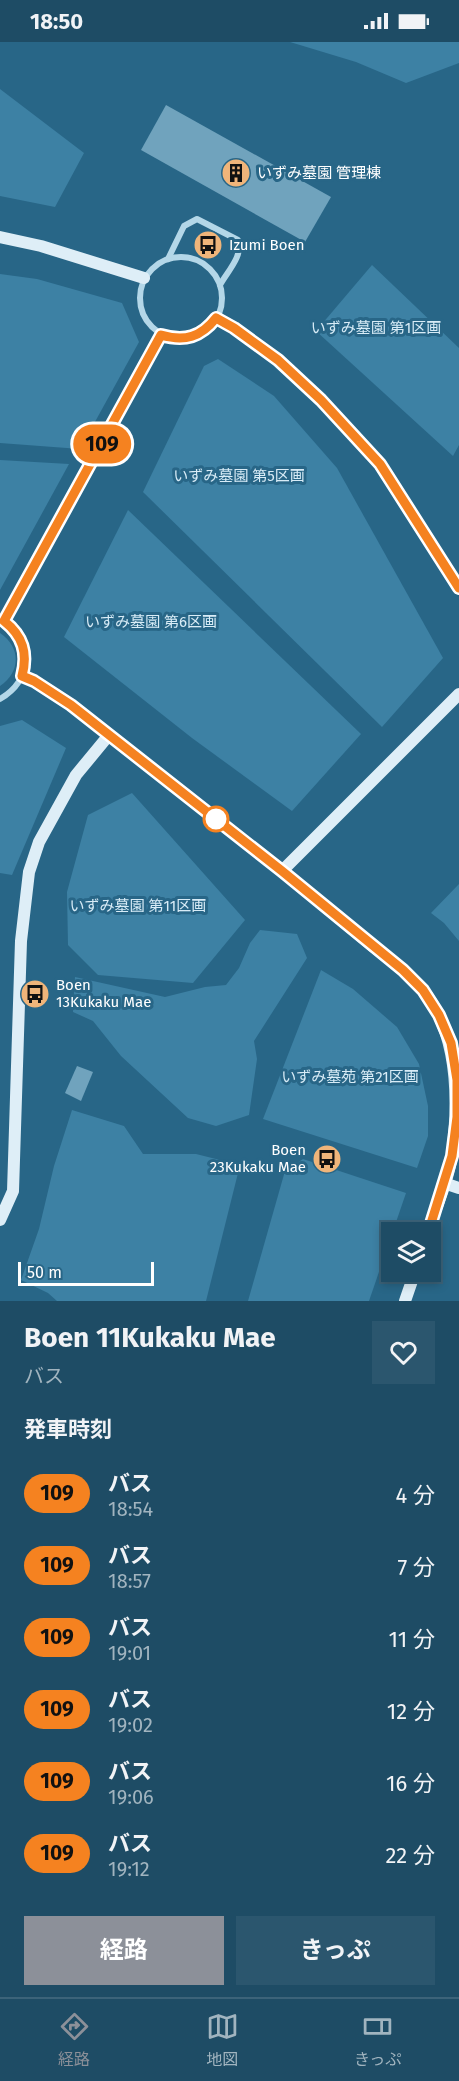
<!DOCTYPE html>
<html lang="ja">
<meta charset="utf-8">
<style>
body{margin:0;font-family:"Fira Sans","Noto Sans JP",sans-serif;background:#2b566e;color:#f1f3f6;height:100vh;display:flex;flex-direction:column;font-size:22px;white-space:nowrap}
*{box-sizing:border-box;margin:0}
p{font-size:20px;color:#a1b4bf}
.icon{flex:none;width:33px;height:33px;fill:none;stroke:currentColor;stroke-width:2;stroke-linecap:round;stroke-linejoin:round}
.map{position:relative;height:1259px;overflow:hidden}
.panel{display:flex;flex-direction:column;background:#1e4c65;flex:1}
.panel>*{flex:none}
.badge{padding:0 12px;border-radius:20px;font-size:21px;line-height:39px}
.buttons{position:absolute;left:381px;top:1180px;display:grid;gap:12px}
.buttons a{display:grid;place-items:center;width:60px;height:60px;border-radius:0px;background:#1e4c65;box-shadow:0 3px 9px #0003,0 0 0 2px #3c6379;font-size:30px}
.scale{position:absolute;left:18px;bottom:15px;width:136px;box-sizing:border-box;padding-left:6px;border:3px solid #fff;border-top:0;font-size:16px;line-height:21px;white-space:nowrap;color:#fff;-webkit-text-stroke:4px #286687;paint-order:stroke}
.map>.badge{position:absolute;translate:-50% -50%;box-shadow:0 0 0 3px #fff}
h2{padding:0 24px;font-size:22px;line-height:54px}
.round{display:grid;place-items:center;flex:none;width:63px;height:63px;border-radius:0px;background:#2b566e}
.summary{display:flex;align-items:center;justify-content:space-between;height:102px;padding:0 24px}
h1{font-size:28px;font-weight:700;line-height:45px}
.button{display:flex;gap:12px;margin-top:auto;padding:12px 24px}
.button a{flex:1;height:69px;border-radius:0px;background:#8c9099;color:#fff;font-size:24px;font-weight:700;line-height:69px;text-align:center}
.button a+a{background:#2b566e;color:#f1f3f6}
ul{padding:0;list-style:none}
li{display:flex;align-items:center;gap:18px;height:72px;padding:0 24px}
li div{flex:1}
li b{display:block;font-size:22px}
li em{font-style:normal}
li .badge{min-width:66px;font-weight:700;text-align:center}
.status{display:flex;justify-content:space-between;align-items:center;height:42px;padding:0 30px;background:#1e4c65;direction:ltr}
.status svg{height:16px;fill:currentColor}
.tabs{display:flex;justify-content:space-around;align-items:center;height:84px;border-top:2px solid #3c6379;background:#1e4c65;font-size:16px;color:#a1b4bf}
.tabs a{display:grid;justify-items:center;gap:3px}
.tabs .on{color:#8c9099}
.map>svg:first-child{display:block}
.green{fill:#3d81a4}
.building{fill:#70a3bd}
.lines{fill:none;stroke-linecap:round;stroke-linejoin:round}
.street{stroke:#b4d7e8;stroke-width:6}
.secondary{stroke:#deeef7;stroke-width:12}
.line-casing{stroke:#fff;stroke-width:14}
.line{stroke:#f58220;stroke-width:9}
.stop-dot{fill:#fff;stroke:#f58220;stroke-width:3}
.labels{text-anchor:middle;stroke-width:6;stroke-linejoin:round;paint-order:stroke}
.poi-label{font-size:15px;fill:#fff;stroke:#286687;text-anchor:start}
.park-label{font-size:15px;fill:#d8ecf7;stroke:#286687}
</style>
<div class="status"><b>18:50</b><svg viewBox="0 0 49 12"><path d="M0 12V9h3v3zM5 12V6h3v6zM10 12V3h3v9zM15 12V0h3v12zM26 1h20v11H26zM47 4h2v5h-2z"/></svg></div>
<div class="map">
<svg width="459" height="1259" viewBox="0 0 459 1259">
<rect width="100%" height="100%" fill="#286687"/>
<!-- green -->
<g class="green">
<path d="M 290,0 L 459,0 L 459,21 L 406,41 L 356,20 Z"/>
<path d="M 0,47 L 84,111 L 55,165 L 0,154 Z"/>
<path d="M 372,223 L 459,306 L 459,403 L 453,414 L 316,289 Z"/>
<path d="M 0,232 L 37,237 L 122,261 L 139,300 L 80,407 L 0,401 Z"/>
<path d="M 218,317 L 274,354 L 337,426 L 443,616 L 382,685 L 143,450 L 204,324 Z"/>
<path d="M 0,418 L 69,422 L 0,548 Z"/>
<path d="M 128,468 L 361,692 L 292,769 L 192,696 L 64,595 Z"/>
<path d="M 0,591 C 21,605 21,630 0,644 Z"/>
<path d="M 22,678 L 66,706 L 12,833 L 0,831 L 0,684 Z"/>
<path d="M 132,751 L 245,878 L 193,941 L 98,933 L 68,903 L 67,850 L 88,773 Z"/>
<path d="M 459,842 L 459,899 L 444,881 L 431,871 Z"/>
<path d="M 260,888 L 297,892 L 307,916 L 254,999 L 257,1017 L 249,1073 L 216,1084 L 188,1076 L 121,1014 L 93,979 L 73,970 L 75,935 L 165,955 L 205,945 L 226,943 L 239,926 L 250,901 Z"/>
<path d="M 321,928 L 353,947 L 397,985 L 419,1022 L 428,1064 L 428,1094 L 417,1126 L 263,1077 Z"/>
<path d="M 72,1068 L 124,1084 L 143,1112 L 196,1112 L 240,1123 L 206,1259 L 57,1259 L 48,1251 L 21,1238 L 39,1187 L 54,1124 Z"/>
<path d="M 303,1117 L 406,1151 L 369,1259 L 248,1259 L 285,1129 Z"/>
</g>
<!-- building -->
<g class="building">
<path d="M 166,63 L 331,155 L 305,200 L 141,108 Z"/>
<path d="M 77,1024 L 93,1030 L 81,1059 L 65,1051 Z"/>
</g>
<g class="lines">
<!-- street -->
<g class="street">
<circle cx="181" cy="256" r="41"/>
<path d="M 168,217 L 184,184 L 197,177 L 238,198 C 244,213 227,230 220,243"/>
<path d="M 0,657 C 33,638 34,601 3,579"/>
</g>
<!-- secondary -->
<g class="secondary">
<path d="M 0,195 L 41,204 L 144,236"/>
<path d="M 216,276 L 234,286 L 278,318 L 321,358 L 379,421 L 459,546"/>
<path d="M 4,579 L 161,293"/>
<path d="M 22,634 L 34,639 L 71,663 L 282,829 L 459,652"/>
<path d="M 282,829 C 311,853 341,878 370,902 C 388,916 407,930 422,947 C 459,991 459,1058 452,1113 C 448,1139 436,1166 427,1191"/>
<path d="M 444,1141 L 459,1146"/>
<path d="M 0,1178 L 13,1149 L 21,899 L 29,830 L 39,800 L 76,733 L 109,693"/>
<path d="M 405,1259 L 415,1230"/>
</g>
</g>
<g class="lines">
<!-- line casing -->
<g class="line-casing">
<path id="line" d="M 428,1191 L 452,1114 L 457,1075 L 457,1038 L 451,1001 L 439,973 L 423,948 L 403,928 L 282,829 L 71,663 L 34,639 L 22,634 C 28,611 23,594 4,579 L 161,293 C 185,300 201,295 216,276 L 234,286 L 278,318 L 321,358 L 380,422 L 459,546"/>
</g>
<!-- line -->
<use href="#line" class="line"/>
</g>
<!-- icons -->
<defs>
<g id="building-disc" transform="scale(1.5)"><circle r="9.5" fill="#f0b57a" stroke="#286687"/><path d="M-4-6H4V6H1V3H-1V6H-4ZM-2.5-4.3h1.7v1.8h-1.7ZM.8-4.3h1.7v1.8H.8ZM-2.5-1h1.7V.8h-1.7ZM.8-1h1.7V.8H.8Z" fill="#111"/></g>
<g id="bus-disc" transform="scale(1.5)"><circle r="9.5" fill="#f0b57a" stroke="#286687"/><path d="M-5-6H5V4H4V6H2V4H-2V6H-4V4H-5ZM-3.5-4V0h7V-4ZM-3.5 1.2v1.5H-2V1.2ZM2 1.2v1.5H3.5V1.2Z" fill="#111"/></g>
</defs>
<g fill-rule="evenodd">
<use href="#building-disc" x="236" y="131"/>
<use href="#bus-disc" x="208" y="203"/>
<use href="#bus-disc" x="35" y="952"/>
<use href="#bus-disc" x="327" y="1117"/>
</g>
<!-- markers -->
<circle class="stop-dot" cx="216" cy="777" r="12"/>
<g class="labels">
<!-- poi labels -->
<g class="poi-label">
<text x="257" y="136">いずみ墓園 管理棟</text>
<text x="229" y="208">Izumi Boen</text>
<text x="56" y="948">Boen<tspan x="56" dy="17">13Kukaku Mae</tspan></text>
<text x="306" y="1113" text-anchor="end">Boen<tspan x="306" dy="17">23Kukaku Mae</tspan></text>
</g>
<!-- park labels -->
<g class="park-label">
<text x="376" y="291">いずみ墓園 第1区画</text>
<text x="239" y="439">いずみ墓園 第5区画</text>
<text x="151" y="585">いずみ墓園 第6区画</text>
<text x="138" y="869">いずみ墓園 第11区画</text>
<text x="350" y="1040">いずみ墓苑 第21区画</text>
</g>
</g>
</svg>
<div class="buttons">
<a><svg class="icon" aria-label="layers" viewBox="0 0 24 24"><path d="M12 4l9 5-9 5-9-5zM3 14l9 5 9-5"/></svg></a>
</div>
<div class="scale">50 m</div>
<b class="badge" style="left:102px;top:402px;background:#f58220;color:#111">109</b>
</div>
<section class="panel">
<div class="summary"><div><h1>Boen 11Kukaku Mae</h1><p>バス</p></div><a class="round"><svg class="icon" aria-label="heart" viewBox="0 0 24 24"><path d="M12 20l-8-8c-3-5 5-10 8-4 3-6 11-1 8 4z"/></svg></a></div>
<h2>発車時刻</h2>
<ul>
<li><span class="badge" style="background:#f58220;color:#111">109</span><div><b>バス</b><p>18:54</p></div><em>4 分</em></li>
<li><span class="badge" style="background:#f58220;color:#111">109</span><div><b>バス</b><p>18:57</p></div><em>7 分</em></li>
<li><span class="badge" style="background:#f58220;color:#111">109</span><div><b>バス</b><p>19:01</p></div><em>11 分</em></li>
<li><span class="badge" style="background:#f58220;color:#111">109</span><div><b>バス</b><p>19:02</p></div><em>12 分</em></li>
<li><span class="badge" style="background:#f58220;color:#111">109</span><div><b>バス</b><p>19:06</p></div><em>16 分</em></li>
<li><span class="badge" style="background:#f58220;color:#111">109</span><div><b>バス</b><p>19:12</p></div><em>22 分</em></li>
</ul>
<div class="button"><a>経路</a><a>きっぷ</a></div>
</section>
<nav class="tabs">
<a class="on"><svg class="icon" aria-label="directions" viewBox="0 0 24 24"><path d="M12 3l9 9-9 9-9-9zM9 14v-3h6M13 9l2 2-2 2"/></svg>経路</a>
<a><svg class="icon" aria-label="map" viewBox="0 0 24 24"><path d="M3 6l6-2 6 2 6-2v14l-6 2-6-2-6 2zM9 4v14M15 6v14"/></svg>地図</a>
<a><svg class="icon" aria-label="tickets" viewBox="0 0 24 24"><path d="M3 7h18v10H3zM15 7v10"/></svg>きっぷ</a>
</nav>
